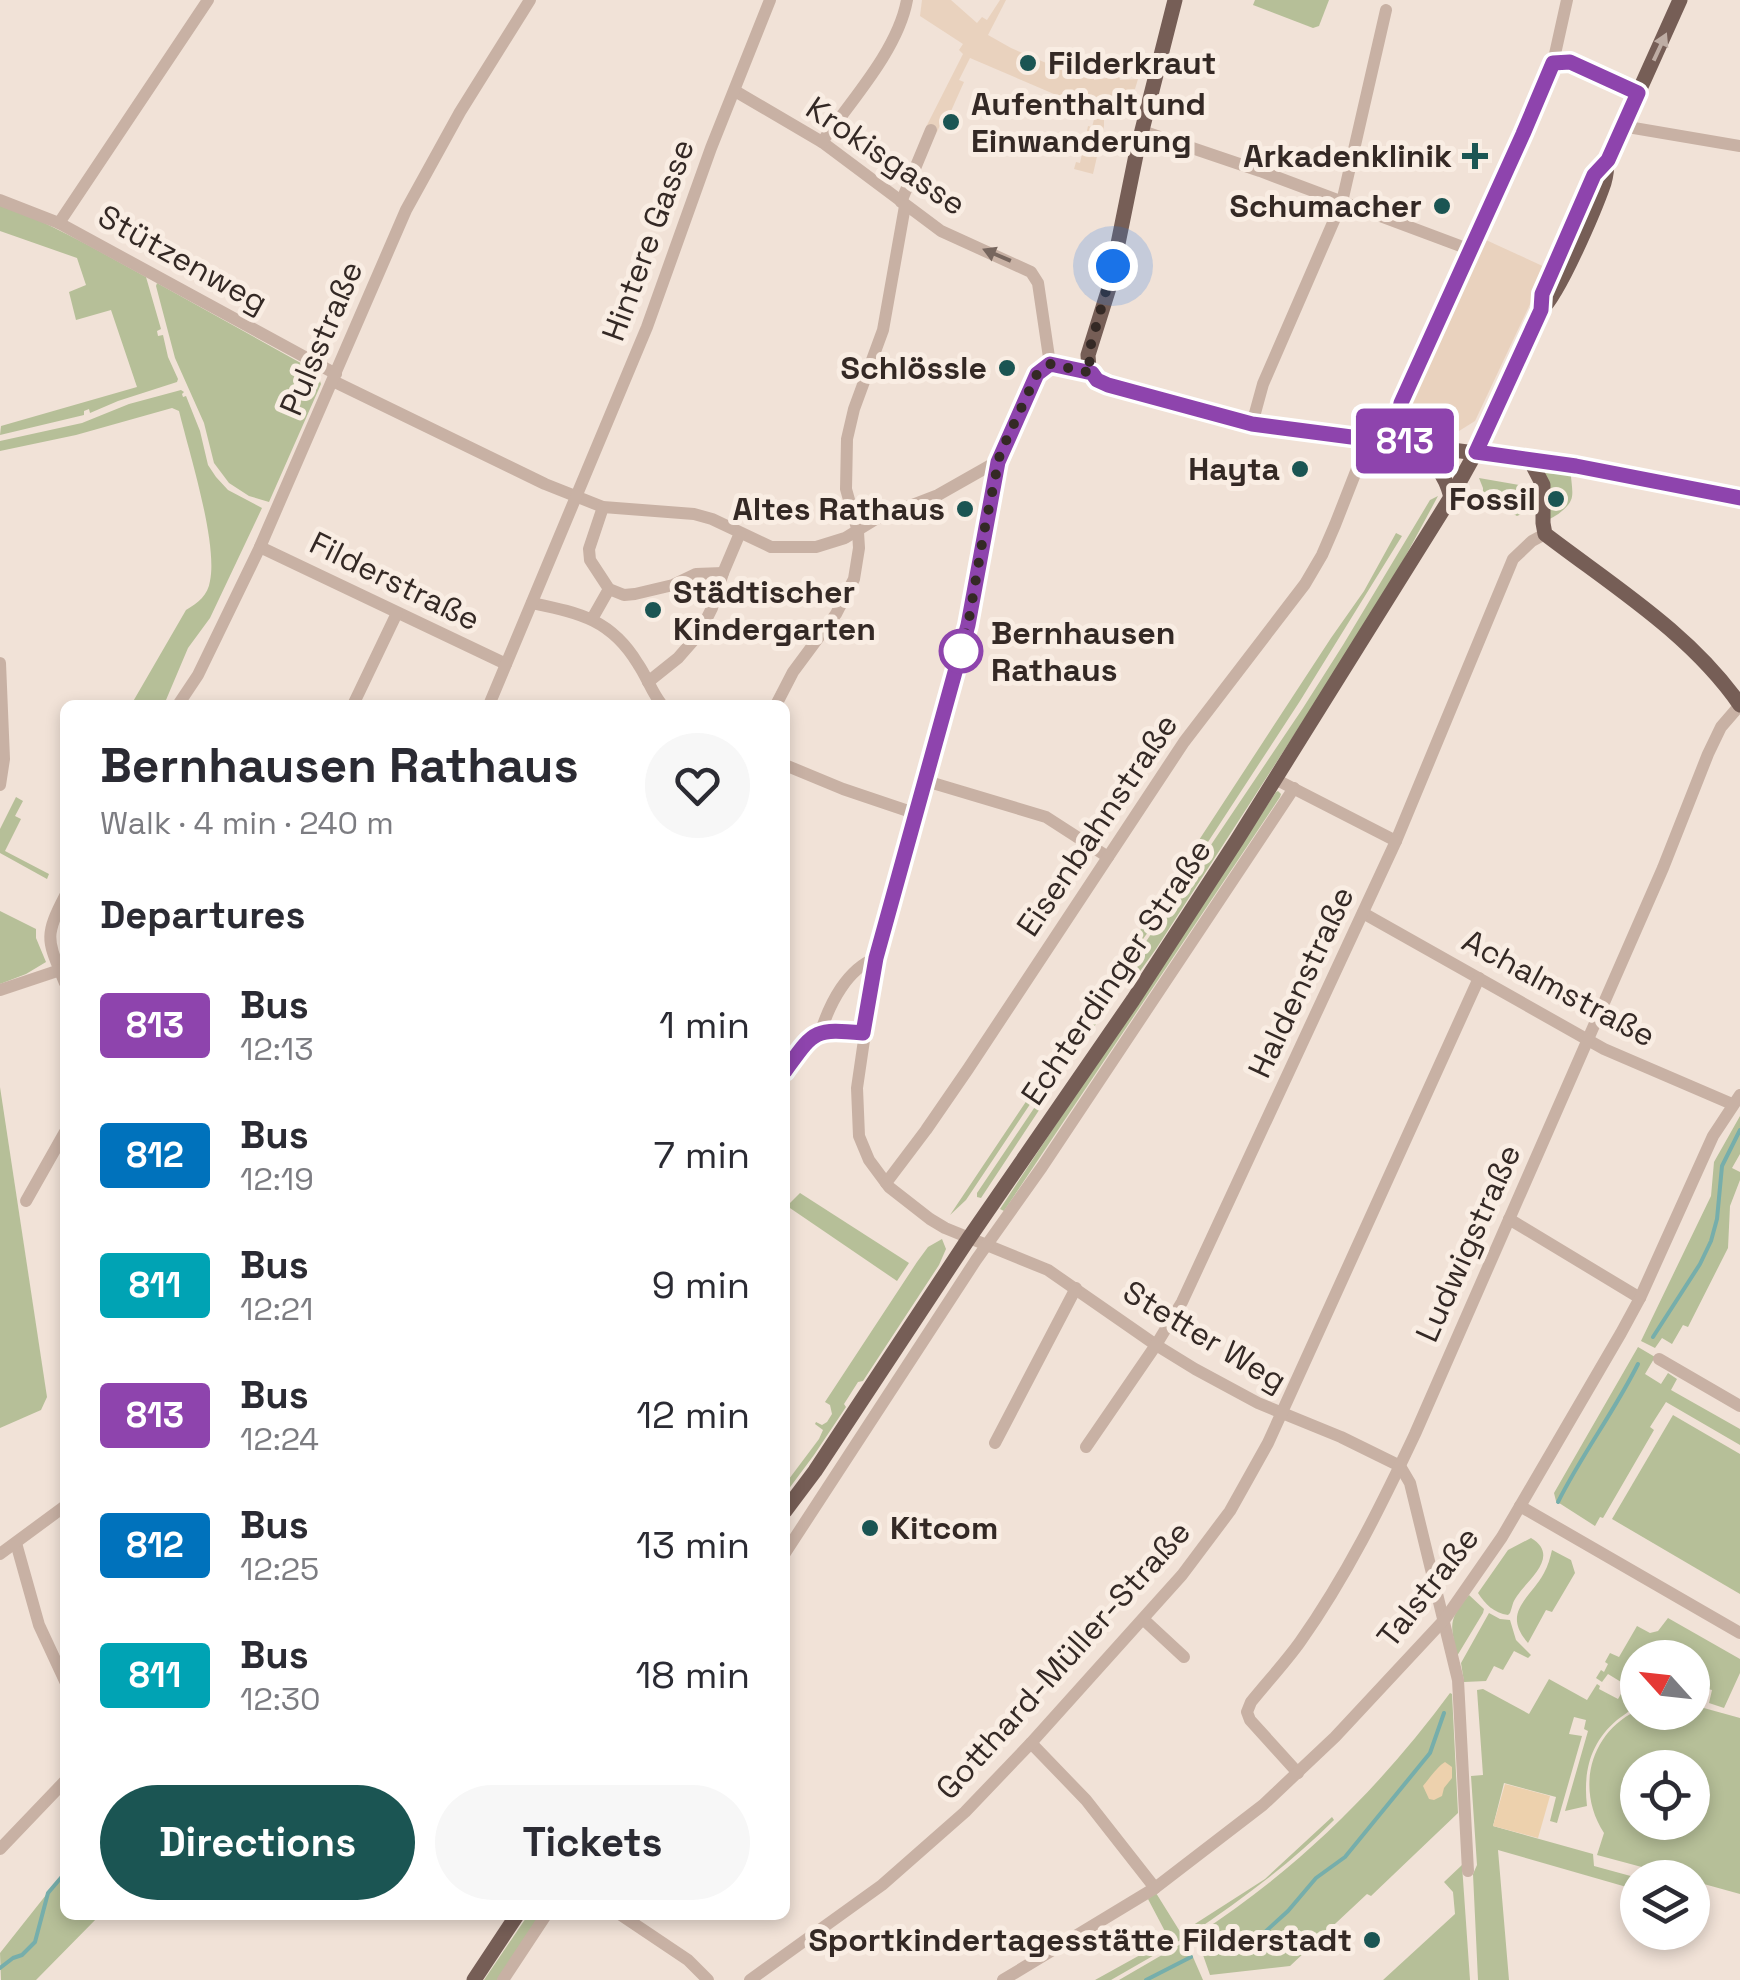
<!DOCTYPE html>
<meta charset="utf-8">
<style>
body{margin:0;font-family:"Space Grotesk",sans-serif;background:#f7f7f7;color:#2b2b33;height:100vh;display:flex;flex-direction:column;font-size:38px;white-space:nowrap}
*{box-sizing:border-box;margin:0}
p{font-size:32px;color:#7c7c81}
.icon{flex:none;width:55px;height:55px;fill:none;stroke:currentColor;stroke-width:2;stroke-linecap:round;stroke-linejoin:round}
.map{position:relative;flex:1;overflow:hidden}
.side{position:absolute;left:60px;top:700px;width:730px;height:1220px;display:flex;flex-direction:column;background:#fff;border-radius:15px;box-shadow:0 5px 15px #0003}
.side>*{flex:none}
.badge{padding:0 20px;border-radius:8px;font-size:35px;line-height:65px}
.needle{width:65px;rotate:297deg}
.controls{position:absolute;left:1620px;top:1640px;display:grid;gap:20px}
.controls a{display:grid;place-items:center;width:90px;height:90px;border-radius:50%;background:#fff;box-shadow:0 5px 15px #0003;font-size:50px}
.you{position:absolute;width:50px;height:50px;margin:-25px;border:8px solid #fff;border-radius:50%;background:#1a73e8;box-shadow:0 0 0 15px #1a73e833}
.map>.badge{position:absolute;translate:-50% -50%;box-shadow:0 0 0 5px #fff}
h2{padding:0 40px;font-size:38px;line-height:90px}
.round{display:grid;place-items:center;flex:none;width:105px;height:105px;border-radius:52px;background:#f7f7f7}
.overview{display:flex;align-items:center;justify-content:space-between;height:170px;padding:0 40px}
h1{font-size:48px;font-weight:700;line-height:75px}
.primary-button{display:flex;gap:20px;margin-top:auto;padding:20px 40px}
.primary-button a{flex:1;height:115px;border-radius:60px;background:#1b5553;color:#fff;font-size:40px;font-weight:700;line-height:115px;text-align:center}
.primary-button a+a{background:#f7f7f7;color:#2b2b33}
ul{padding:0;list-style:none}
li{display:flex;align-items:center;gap:30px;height:130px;padding:0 40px}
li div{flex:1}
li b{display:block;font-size:38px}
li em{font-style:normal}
li .badge{min-width:110px;font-weight:700;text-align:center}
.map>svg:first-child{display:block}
.green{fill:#b6bf98;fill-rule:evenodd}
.sand{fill:#edd1ad}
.plaza{fill:#e9d2be}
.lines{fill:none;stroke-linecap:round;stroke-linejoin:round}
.stream{stroke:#76aeab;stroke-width:4}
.minor{stroke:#c8b1a4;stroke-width:12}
.major{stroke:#765e56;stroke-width:15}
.oneway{fill:#beada4}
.oneway2{fill:#77665e}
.line-casing{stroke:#fff;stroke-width:22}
.line{stroke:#8e44ad;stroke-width:15}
.walk{stroke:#342925;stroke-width:10;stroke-dasharray:0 18}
.poi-dot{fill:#1b5553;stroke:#f9ede3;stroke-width:4}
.stop-dot{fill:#fff;stroke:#8e44ad;stroke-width:5}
.labels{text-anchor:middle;stroke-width:10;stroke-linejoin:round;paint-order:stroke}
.poi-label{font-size:32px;font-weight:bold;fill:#342925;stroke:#f9ede3;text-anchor:end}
.street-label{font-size:32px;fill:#342925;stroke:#f9ede3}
.stop-label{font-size:32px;font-weight:bold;fill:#342925;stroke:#f9ede3;text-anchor:start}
</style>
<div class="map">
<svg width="1740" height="1980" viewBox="0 0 1740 1980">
<rect width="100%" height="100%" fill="#f1e2d7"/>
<!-- green -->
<g class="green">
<path d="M 1255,0 L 1329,0 L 1319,26 L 1313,28 L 1253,5 Z"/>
<path d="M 0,205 C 52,223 98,251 146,277 L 161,329 L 157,331 L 158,336 L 163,335 L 168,357 L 178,379 L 177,382 L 118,401 L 90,413 L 89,409 L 84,411 L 84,415 L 0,435 L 1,426 L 137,387 L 111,310 L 76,320 L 69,292 L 86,285 L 77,258 L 0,231 Z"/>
<path d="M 157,283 L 317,372 L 321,384 L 269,502 L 249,496 L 229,483 L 214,463 L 204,423 L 175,358 L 156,286 Z"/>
<path d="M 181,390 L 184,392 L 182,394 L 183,397 L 186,396 L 200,431 L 208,465 L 216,477 L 228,490 L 262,508 L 210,618 L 188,648 L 166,700 L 162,705 L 131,705 L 186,610 C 198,603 208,595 210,581 C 218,543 189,452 179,411 L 172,408 L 76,435 L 0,451 L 0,441 L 82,423 L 129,404 Z"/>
<path d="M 1545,473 L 1571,475 C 1571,481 1574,494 1571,500 C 1568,508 1554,518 1547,520 L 1549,482 Z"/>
<path d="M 1479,478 L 1525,486 L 1529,494 L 1526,512 L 1517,516 L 1493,503 L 1483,501 L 1483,488 Z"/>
<path d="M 1438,496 L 1404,559 L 1332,676 L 1156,949 L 1133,981 L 1127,977 L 981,1198 L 977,1197 L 977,1193 L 1303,708 L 1343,645 L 1430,500 Z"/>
<path d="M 1396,533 L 1402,536 L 1300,701 L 1159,917 L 1111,983 L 966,1200 L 950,1215 L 1118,964 L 1331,638 L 1364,591 Z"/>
<path d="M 1278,791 L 1281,794 L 1280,797 L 1004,1211 L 1000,1209 L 1276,792 Z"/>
<path d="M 16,797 L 23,801 L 15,816 L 21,819 L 5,851 L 49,874 L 47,879 L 0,853 L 0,829 Z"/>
<path d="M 0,911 L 36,929 L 36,938 L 46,962 L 26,974 L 0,984 Z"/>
<path d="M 0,1087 L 47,1397 L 41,1410 L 0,1428 Z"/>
<path d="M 1740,1116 L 1740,1154 L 1732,1168 L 1740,1172 L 1740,1180 L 1730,1206 L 1728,1248 L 1688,1327 L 1683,1325 L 1672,1344 L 1662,1338 L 1655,1348 L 1641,1341 L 1711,1196 L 1714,1162 Z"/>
<path d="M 800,1193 L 909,1263 L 897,1281 L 787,1206 Z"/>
<path d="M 942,1239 L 946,1249 L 939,1265 L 863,1381 L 858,1382 L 844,1404 L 846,1407 L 814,1455 L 785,1494 L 785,1478 L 789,1479 L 819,1439 L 823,1430 L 815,1424 L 816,1422 L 822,1425 L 827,1422 L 832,1414 L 830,1405 L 825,1402 L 917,1262 L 928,1247 Z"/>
<path d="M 1638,1347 L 1655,1357 L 1645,1374 L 1661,1384 L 1668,1373 L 1677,1379 L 1671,1390 L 1740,1429 L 1740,1445 L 1666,1402 L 1650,1427 L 1654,1430 L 1603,1518 L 1600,1517 L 1595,1526 L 1556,1501 L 1554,1493 Z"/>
<path d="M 1673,1415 L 1740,1454 L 1740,1594 L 1612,1519 Z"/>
<path d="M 1531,1538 C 1561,1556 1528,1579 1517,1596 C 1512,1603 1513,1605 1510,1613 L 1508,1615 C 1494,1613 1485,1604 1478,1593 L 1508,1550 Z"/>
<path d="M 1552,1550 L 1571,1560 L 1575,1573 L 1552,1612 L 1546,1610 L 1528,1643 C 1501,1612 1530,1599 1544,1573 C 1548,1566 1550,1558 1552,1550 Z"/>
<path d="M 1469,1595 L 1484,1609 L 1483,1613 L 1457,1656 C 1451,1624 1447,1621 1469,1595 Z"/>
<path d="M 1489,1613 L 1500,1619 L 1510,1620 L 1516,1640 L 1531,1655 L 1528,1658 L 1514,1651 L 1503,1670 L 1494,1666 L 1486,1681 L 1464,1682 L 1461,1663 Z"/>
<path d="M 1668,1618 L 1740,1659 L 1740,1673 L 1724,1708 L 1709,1703 L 1712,1690 L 1693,1685 L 1692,1658 L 1638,1658 C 1637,1671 1641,1692 1635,1705 C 1631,1711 1623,1715 1617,1720 C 1590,1743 1583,1772 1587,1806 L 1565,1811 L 1588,1731 L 1584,1729 L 1586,1720 L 1574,1717 L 1569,1734 L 1582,1736 L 1557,1823 L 1550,1821 L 1556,1797 L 1504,1783 L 1493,1826 L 1593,1854 L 1594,1866 L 1638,1878 L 1637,1890 L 1498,1850 L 1509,1980 L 1478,1980 L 1473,1874 L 1477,1865 L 1471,1776 L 1483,1775 L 1477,1690 L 1483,1689 L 1529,1714 L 1549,1679 L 1587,1700 L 1597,1684 L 1600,1686 L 1599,1689 L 1618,1699 L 1626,1685 L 1608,1674 L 1602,1682 L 1596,1678 L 1601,1670 L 1604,1672 L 1608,1664 L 1605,1662 L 1610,1653 L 1619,1657 L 1637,1626 L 1650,1633 L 1658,1631 Z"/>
<path d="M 1450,1693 L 1452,1694 L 1458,1813 L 1371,1896 L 1367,1894 L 1290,1966 L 1210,1975 L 1196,1935 C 1296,1871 1380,1788 1450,1693 Z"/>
<path d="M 1693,1705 L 1740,1718 L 1740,1894 L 1693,1881 L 1692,1878 L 1679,1877 L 1597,1855 L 1604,1833 C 1576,1790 1589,1734 1636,1711 L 1637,1706 L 1638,1712 L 1692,1712 ZM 1638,1768 L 1692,1768 L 1692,1822 L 1638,1822 Z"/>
<path d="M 1332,1817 L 1334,1820 C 1290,1864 1241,1900 1189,1935 L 1187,1929 L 1265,1879 Z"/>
<path d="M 1462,1865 L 1470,1980 L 1383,1980 L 1455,1914 L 1453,1892 L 1444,1882 Z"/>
<path d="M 65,1871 L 65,1915 L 100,1915 L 36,1980 L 1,1980 L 0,1953 Z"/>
<path d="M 1156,1893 L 1184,1938 L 1111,1980 L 1095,1980 L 1169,1939 L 1148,1899 Z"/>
<path d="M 528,1915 L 540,1915 L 497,1980 L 484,1980 Z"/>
<path d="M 1186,1941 L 1203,1980 L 1119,1980 Z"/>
</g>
<!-- sand -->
<g class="sand">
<path d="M 1445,1762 L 1452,1767 L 1452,1778 L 1444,1788 L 1442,1796 L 1434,1800 L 1429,1799 L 1423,1786 C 1428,1780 1439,1765 1445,1762 Z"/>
<path d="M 1505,1784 L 1550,1796 L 1538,1838 L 1493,1826 Z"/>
</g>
<!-- plaza -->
<g class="plaza">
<path d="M 922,0 L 951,0 L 977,23 L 982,17 L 987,20 L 1000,0 L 1006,0 L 988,35 L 1011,48 L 1058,68 L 1078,72 L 1078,76 L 1093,74 L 1094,80 L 1119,76 L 1120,80 L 1138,79 L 1135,89 L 1119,92 L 1122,105 L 1129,108 L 1126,116 L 1123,112 L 1117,116 L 1115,113 L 1104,116 L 1104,126 L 1093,174 L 1074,169 L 1076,162 L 1080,163 L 1088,126 L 1092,127 L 1096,112 L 970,58 L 959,80 L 964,82 L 947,120 L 943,118 L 937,132 L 926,127 L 963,54 L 959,50 L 963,44 L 920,16 Z"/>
<path d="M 1486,240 L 1547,268 L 1475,421 L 1459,431 L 1419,429 L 1411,427 L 1406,418 L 1407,408 Z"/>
</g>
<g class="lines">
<!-- stream -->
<g class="stream">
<path d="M 1653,1337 L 1700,1264 L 1711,1241 L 1717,1219 L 1722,1166 L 1740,1130"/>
<path d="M 1558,1502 C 1582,1454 1614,1412 1638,1364"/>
<path d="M 1204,1952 L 1254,1942 L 1288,1911 L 1316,1878 L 1345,1857 L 1430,1753 L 1444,1713"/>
<path d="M 0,1968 L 13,1958 L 22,1955 L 35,1942 L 48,1893 L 65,1873"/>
<path d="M 1146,1980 L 1191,1957"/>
</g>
<!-- minor -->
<g class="minor">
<path d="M 1553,63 L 1570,62 L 1638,93"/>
<path d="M 735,91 L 822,142 L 941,231 L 1031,272 L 1038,283 L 1050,364"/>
<path d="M 1622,126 L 1740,146"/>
<path d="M 1142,131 L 1260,171 L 1471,250"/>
<path d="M 822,142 C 851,101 898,50 907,0"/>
<path d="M 0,200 L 59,223 L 336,374"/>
<path d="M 901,202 L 931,130"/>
<path d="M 59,223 L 208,0"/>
<path d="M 1091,373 L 1050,364 L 1037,374 L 998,461 L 968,625 L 876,958 L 857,1088 L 859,1136 L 869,1160 L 889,1187 L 930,1219 L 945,1228 L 1048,1270 L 1156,1345 L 1195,1369 L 1258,1403 L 1341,1437 L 1400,1466 L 1410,1483 L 1458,1680 L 1468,1871"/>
<path d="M 333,381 L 545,484 L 603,507 L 694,514 L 712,519 L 771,547 L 816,547 L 845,538 L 876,519 L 938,495 L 998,461"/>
<path d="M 1252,424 L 1263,384 L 1342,202 L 1386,10"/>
<path d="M 1405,444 L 1398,417 L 1401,403 L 1537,101 L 1553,63 L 1567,0"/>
<path d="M 603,507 L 589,549 L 590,560 L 609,589 L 624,595 L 635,594 L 673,585 L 696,574 L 723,573"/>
<path d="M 260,547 L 506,664"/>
<path d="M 532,603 C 579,613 611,619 638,664 C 647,677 652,693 662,705"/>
<path d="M 592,619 L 609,589"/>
<path d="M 0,663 L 4,759 L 0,785"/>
<path d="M 648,682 L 678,658 L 699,634 L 712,608 L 723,573 L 740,533"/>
<path d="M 178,705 L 198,675 L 260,547 L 406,210 L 460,112 L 530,0"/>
<path d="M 353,705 L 397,613"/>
<path d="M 489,705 L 647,327 L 711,148 L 770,0"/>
<path d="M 776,705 L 793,672 L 836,614 L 854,579 L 859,548 L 858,532 L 846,489 L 847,439 L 854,409 L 883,330 L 905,206"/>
<path d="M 785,765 L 843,789 L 917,814"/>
<path d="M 1275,779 L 1396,841"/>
<path d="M 926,781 L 1046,817 L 1108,857"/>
<path d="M 65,896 C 43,938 48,941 65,983"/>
<path d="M 1363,913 L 1604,1049 L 1732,1104"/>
<path d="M 0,990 L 60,970"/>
<path d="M 821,1031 C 830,1003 847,969 876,958"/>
<path d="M 785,1071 C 813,1031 813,1027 863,1033"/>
<path d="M 886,1183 L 926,1130 L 968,1069 L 1184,742 L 1305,584 L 1322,555 L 1335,525 L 1364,451 L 1365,438"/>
<path d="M 26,1201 L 65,1132"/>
<path d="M 1509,1219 L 1640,1298"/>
<path d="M 1659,1359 L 1740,1406"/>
<path d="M 995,1443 L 1076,1288"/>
<path d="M 1086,1447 L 1156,1345 L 1182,1302 L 1396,841 L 1513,559 L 1532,541 L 1545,534"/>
<path d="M 1520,1506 L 1740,1633"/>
<path d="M 16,1543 L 39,1625 L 65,1681"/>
<path d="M 785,1553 L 976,1260 L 1042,1167 L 1294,788"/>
<path d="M 0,1554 L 65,1506"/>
<path d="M 1143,1619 L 1184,1657"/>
<path d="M 1031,1743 L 1086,1800 L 1155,1888"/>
<path d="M 1298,1773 L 1250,1720 L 1247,1712 L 1251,1702 C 1267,1682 1285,1663 1300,1642 C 1346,1577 1381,1506 1415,1434 L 1663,868 L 1708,754 L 1721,727 L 1740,705"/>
<path d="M 0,1849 L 65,1781"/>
<path d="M 621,1915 L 688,1960 L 708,1980"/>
<path d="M 503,1980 L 546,1915"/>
<path d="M 750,1980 L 882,1885 L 965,1812 L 1031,1743 L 1182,1575 L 1230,1511 L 1268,1443 L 1479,978"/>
<path d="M 1003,1980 L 1155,1888 L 1263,1805 L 1335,1737 L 1445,1619 L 1502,1537 L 1621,1333 L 1640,1298 L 1713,1136 L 1740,1095"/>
</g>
<!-- major -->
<g class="major">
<path d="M 1175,0 L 1137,150 L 1109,288 L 1088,355 L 1089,369 L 1097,380 L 1181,406 L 1252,424 L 1576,466 L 1740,498"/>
<path d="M 1541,310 C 1559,294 1595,209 1604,183 C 1606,176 1607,168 1607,160"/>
<path d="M 1413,448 C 1434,460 1445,474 1451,497"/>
<path d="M 1530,460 L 1543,485 L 1543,523 L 1545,534 C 1613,586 1691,634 1740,705"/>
<path d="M 785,1511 L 815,1471 L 969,1238 L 1133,1000 L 1237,840 L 1451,497 L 1476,452 L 1541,310 L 1541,293 L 1594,175 L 1608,160 L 1680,0"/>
<path d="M 474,1980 L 517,1915"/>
</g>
</g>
<!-- one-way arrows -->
<defs><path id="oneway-solid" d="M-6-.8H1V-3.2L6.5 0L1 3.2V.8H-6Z" transform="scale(2.5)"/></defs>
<use class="oneway" href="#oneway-solid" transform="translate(1660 47) rotate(-65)"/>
<use class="oneway2" href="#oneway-solid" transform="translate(997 255) rotate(-157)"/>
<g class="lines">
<!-- line casing -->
<g class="line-casing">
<path id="line" d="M 785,1071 C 814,1031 813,1028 863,1033 L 876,958 L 968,625 L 998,462 L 1037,374 L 1050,364 L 1092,373 L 1097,380 L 1108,385 L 1252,424 L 1405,444 L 1398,417 L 1401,403 L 1523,134 L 1553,63 L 1570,62 L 1638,93 L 1608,160 L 1594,175 L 1542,294 L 1541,310 L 1476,452 L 1576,466 L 1740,498"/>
</g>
<!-- line -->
<use href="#line" class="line"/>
<!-- walk -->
<path class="walk" d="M 961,651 L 968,625 L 984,532 L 1000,454 L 1037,374 L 1050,364 L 1092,373 L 1088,355 L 1113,266"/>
</g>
<!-- markers -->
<g class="poi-dot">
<circle cx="1028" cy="63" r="10"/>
<circle cx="951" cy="122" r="10"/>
<path d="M1470 141h10v10h10v10h-10v10h-10v-10h-10v-10h10z"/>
<circle cx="1442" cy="206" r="10"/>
<circle cx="1007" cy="368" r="10"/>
<circle cx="1300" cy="469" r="10"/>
<circle cx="1556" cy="499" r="10"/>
<circle cx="965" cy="509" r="10"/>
<circle cx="653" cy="610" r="10"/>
<circle cx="870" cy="1528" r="10"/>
<circle cx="1372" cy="1940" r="10"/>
</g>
<circle class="stop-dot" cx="961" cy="651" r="20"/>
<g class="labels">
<!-- poi labels -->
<g class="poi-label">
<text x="1048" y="74" text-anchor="start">Filderkraut</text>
<text x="971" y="115" text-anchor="start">Aufenthalt und<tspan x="971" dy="37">Einwanderung</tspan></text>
<text x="1452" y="167">Arkadenklinik</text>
<text x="1422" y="217">Schumacher</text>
<text x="987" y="379">Schlössle</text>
<text x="1280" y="480">Hayta</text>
<text x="1536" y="510">Fossil</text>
<text x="945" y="520">Altes Rathaus</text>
<text x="673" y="603" text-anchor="start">Städtischer<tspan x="673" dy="37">Kindergarten</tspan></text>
<text x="890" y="1539" text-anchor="start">Kitcom</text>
<text x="1352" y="1951">Sportkindertagesstätte Filderstadt</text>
</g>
<!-- street labels -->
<g class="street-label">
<text transform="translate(886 156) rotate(34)" y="11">Krokisgasse</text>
<text transform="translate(648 240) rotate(-70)" y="11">Hintere Gasse</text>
<text transform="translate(183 259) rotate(29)" y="11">Stützenweg</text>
<text transform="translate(321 338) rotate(-67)" y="11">Pulsstraße</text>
<text transform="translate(395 581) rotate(26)" y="11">Filderstraße</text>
<text transform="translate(1097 825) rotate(-56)" y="11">Eisenbahnstraße</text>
<text transform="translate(1116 972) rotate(-56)" y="11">Echterdinger Straße</text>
<text transform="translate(1301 982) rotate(-65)" y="11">Haldenstraße</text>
<text transform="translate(1559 988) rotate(28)" y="11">Achalmstraße</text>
<text transform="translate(1468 1243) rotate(-66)" y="11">Ludwigstraße</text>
<text transform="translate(1205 1336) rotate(31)" y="11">Stetter Weg</text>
<text transform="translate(1428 1587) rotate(-52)" y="11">Talstraße</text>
<text transform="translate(1063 1660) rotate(-48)" y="11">Gotthard-Müller-Straße</text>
</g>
<!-- stop labels -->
<g class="stop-label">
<text x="991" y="644">Bernhausen<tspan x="991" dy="37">Rathaus</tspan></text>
</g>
</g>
</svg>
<div class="controls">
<a><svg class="needle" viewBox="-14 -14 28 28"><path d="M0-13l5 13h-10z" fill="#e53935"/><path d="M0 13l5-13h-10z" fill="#7c7c81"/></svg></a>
<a><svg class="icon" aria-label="locate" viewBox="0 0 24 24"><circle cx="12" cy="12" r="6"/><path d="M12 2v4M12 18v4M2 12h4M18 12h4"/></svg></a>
<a><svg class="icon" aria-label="layers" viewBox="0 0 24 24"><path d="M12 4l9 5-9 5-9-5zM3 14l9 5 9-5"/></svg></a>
</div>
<div class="you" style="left:1113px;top:266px"></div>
<b class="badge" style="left:1405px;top:441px;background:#8e44ad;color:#fff">813</b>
<section class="side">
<div class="overview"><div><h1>Bernhausen Rathaus</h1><p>Walk · 4 min · 240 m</p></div><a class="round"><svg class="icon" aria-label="heart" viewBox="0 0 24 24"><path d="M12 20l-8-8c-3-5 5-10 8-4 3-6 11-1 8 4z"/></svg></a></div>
<h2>Departures</h2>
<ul>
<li><span class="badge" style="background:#8e44ad;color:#fff">813</span><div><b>Bus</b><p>12:13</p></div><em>1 min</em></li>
<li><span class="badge" style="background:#0072bc;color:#fff">812</span><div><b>Bus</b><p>12:19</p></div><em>7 min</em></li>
<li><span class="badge" style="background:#00a3b4;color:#fff">811</span><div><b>Bus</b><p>12:21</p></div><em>9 min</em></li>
<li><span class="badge" style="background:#8e44ad;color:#fff">813</span><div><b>Bus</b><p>12:24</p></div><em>12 min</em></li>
<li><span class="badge" style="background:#0072bc;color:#fff">812</span><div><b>Bus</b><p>12:25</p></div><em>13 min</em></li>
<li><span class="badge" style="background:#00a3b4;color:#fff">811</span><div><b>Bus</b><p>12:30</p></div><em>18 min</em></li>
</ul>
<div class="primary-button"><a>Directions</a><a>Tickets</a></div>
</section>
</div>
